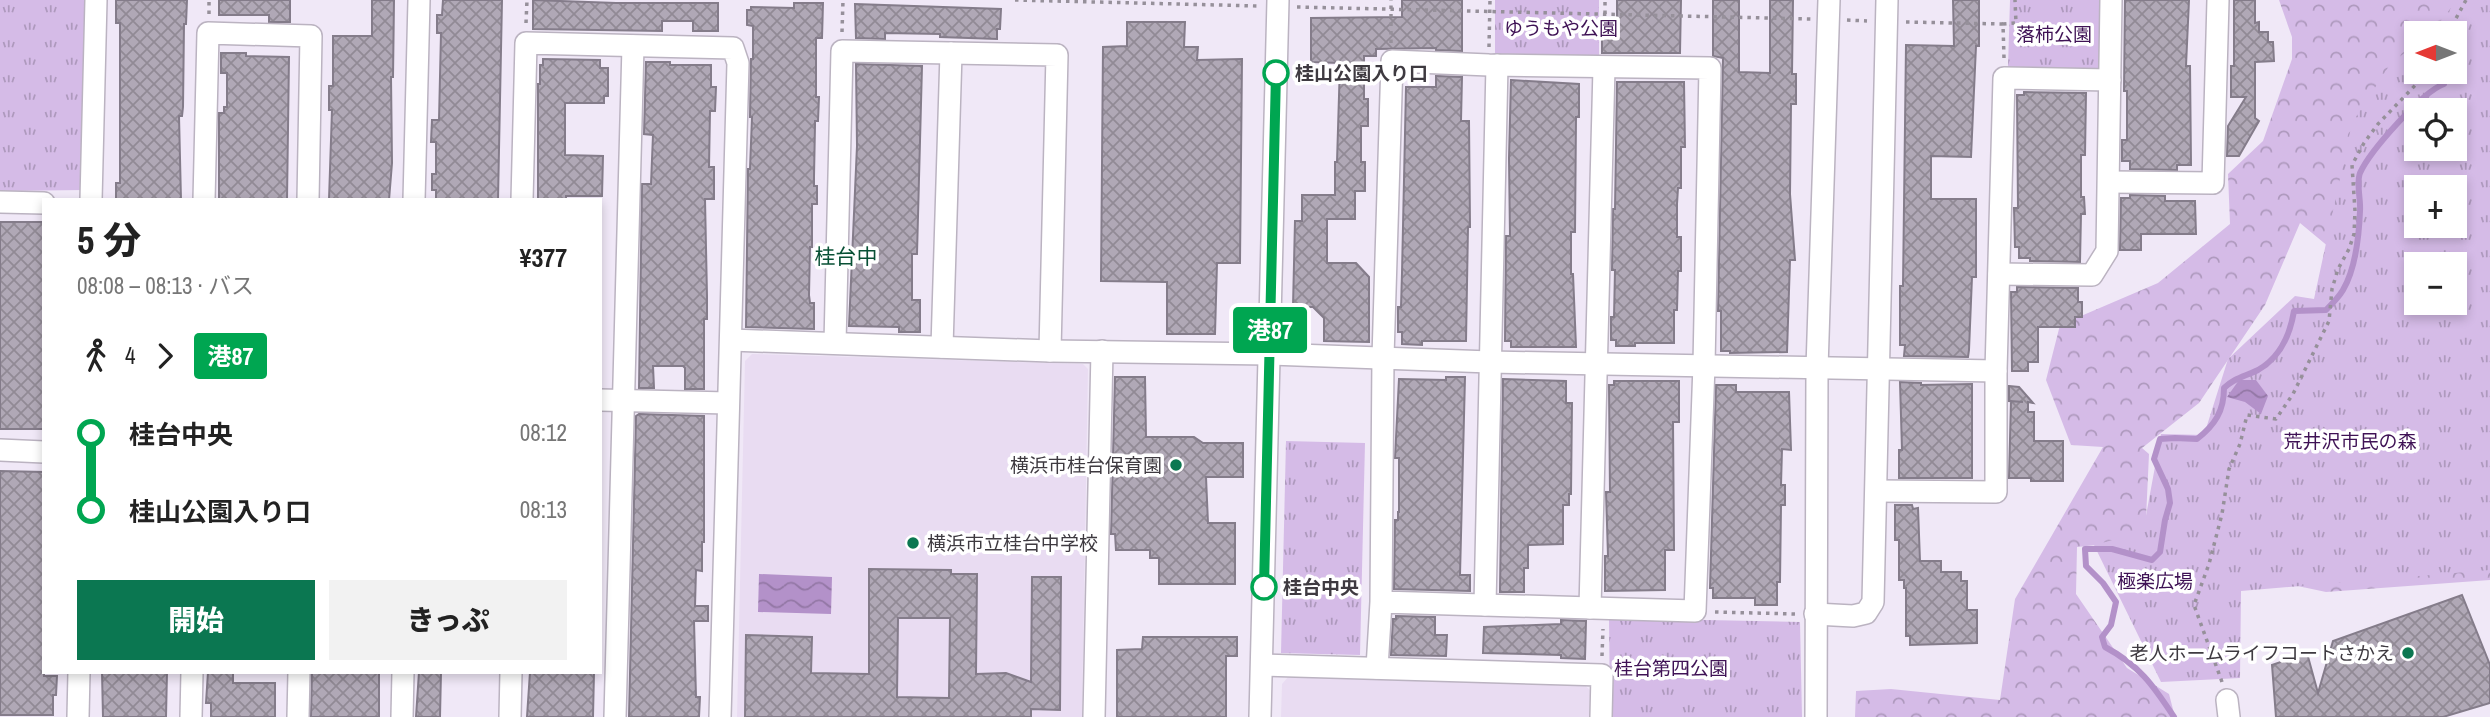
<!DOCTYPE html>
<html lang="ja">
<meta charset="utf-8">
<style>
body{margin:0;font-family:"Archivo Narrow","Noto Sans JP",sans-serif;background:#f2f2f2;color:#222;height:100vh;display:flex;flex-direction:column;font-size:26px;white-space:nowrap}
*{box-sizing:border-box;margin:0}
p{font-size:23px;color:#767676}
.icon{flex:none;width:38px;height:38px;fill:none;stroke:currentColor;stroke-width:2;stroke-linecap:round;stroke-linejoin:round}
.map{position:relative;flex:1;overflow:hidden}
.side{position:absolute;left:42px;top:198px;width:560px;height:476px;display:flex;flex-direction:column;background:#fff;border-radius:0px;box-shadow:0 4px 10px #0003}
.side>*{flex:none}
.badge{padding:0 14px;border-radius:5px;font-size:24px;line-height:46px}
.needle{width:46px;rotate:270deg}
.buttons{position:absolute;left:2404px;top:21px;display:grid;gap:14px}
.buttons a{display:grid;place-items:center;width:63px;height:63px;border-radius:0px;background:#fff;box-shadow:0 4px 10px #0003;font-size:35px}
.map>.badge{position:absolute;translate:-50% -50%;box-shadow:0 0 0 4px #fff}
.legs{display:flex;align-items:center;gap:10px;height:77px;padding:0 35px;font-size:23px}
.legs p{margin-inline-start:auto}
.summary{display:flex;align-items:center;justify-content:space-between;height:119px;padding:0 35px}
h1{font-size:38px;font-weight:800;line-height:52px}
.action{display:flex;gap:14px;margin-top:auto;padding:14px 35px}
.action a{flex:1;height:80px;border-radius:0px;background:#0b7751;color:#fff;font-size:28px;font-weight:800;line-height:80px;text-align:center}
.action a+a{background:#f2f2f2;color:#222}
ul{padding:0 35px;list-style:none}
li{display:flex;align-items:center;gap:24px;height:77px;font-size:26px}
li i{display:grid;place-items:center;width:10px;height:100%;margin:0 9px;background:currentColor}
li i::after{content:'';width:18px;height:18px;margin:-9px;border:5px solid;border-radius:50%;background:#fff}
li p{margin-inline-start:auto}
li:first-child i{background:linear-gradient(#0000 50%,currentColor 0)}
li:last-child i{background:linear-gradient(currentColor 50%,#0000 0)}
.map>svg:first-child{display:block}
.built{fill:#e9dcf2}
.forest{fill:url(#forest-crowns);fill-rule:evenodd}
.park{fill:url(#park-tufts);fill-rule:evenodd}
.water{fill:url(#water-waves)}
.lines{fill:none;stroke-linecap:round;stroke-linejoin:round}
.stream{stroke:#b391c9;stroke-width:6}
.building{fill:url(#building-cross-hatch);stroke:#847c8a;stroke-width:2;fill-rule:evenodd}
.minor-casing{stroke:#bbb3c1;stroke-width:24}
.path{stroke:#96909a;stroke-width:3.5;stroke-dasharray:3.5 5;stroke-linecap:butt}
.minor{stroke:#fff;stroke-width:21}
.line-1-casing{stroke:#fff;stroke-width:16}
.line-1{stroke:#00a651;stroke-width:10}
.stop-1-dot{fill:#fff;stroke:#00a651;stroke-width:3.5}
.poi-dot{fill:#0b7751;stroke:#fff;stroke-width:2.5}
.labels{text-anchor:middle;stroke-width:7;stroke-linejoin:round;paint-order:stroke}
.park-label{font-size:19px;fill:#3f1255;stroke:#fff}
.stop-label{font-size:19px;font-weight:bold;fill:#3e3a40;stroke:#fff;text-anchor:start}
.poi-label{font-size:19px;fill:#3e3a40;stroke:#fff;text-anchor:end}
.neighbourhood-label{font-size:21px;fill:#085035;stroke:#fff}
</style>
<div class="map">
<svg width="2490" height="717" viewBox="0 0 2490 717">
<defs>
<pattern id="forest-crowns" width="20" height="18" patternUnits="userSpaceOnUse" patternTransform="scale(1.75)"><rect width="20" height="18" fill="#d5bbe7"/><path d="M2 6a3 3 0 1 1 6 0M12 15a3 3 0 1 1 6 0" fill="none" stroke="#ae99bd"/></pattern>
<pattern id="park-tufts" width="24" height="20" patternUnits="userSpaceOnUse" patternTransform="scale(1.75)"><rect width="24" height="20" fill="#d5bbe7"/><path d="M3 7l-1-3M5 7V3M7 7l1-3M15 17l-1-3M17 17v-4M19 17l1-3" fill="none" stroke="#ae99bd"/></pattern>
<pattern id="water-waves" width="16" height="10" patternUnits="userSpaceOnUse" patternTransform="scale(1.75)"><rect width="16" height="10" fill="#b391c9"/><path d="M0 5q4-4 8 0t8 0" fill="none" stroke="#9377a5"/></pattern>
<pattern id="building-cross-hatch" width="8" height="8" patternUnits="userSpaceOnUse" patternTransform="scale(1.75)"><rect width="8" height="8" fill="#b0a8b6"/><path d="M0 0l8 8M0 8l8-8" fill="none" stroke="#918a95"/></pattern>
</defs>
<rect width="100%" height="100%" fill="#f0e8f7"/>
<!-- built -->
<g class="built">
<path d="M 752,354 L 1083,364 L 1088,369 L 1082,717 L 737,717 L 745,361 Z"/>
<path d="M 1289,676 L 1583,684 L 1590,690 L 1589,717 L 1281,717 L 1282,684 Z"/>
</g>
<!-- forest -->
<path class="forest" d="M 2279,0 L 2490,0 L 2490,580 L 2326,592 L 2260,578 L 2353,267 L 2300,223 L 2265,305 L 2199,403 L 2142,448 L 2149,454 L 2145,540 L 2077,547 L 2076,594 L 2127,668 L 2169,694 L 2175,717 L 1855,717 L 1856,691 L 1891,689 L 2000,700 L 2015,599 L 2103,447 L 2071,445 L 2046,380 L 2060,325 L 2158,283 L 2230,224 L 2228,174 L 2263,141 L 2292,59 L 2292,37 ZM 2417,33 L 2455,33 L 2455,72 L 2417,72 ZM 2417,110 L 2455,110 L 2455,149 L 2417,149 ZM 2417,187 L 2455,187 L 2455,226 L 2417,226 ZM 2417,264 L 2455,264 L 2455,303 L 2417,303 Z"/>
<!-- park -->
<g class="park">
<path d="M 0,0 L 89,0 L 85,190 L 0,191 Z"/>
<path d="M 1495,0 L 1599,0 L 1599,59 L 1495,55 Z"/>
<path d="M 2010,0 L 2103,0 L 2103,66 L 2093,70 L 2008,67 Z"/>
<path d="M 2457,0 L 2490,0 L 2490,570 L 2241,591 L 2240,678 L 2161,682 L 2094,545 L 2143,532 L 2161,434 L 2204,435 L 2228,359 L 2295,296 L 2314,299 L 2352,123 L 2389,66 L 2417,42 L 2417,72 L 2455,72 L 2455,33 L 2427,33 L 2440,22 ZM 2417,110 L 2455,110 L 2455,149 L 2417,149 ZM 2417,187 L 2455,187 L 2455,226 L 2417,226 ZM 2417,264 L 2455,264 L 2455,303 L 2417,303 Z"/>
<path d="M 1286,441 L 1365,443 L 1360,655 L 1281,653 Z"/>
<path d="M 1609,618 L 1800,622 L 1802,717 L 1610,717 Z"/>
</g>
<!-- water -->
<g class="water">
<path d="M 2239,380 L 2256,380 L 2268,396 L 2261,414 L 2245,402 L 2227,397 Z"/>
<path d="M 759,574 L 832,577 L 831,614 L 758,612 Z"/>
</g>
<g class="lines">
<!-- stream -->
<path class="stream" d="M 2174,717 C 2153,685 2139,665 2105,647 L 2102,637 L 2111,625 L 2116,602 L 2103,583 L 2086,566 L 2085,549 L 2112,549 L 2152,560 L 2160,552 L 2165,520 L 2170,503 L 2168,489 L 2154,459 L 2160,439 L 2175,438 L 2197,439 C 2215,425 2224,411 2224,388 C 2236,377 2244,377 2258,370 C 2281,357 2290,335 2294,311 L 2326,310 C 2332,304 2339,297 2343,290 C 2356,268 2359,236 2360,211 C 2361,200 2356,183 2360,173 C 2370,151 2422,92 2444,84 L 2440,72"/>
</g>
<!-- building -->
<g class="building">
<path d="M 116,0 L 187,0 L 186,24 L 184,24 L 183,107 L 182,116 L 179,116 L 181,200 L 116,200 L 116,183 L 120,183 L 120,23 L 116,23 Z"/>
<path d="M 219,0 L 290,0 L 290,22 L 269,22 L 269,15 L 219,15 Z"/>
<path d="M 372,0 L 394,0 L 393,77 L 391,77 L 392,163 L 389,200 L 329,200 L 332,110 L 329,110 L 329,86 L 333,86 L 333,36 L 372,36 Z"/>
<path d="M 443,0 L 502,0 L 498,200 L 436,200 L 436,190 L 432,190 L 432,174 L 436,174 L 436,142 L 431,142 L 432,120 L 439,120 L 441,33 L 437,33 L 437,15 L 442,15 Z"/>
<path d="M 533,0 L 616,3 L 718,3 L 718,31 L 693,31 L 693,21 L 662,21 L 662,31 L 533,29 Z"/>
<path d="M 1402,0 L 1462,0 L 1462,51 L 1436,50 L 1436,48 L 1376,49 L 1376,56 L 1364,56 L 1364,99 L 1368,99 L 1368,126 L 1361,126 L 1361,162 L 1365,162 L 1365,191 L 1355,191 L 1355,219 L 1327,219 L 1327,263 L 1356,263 L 1369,277 L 1369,342 L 1324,341 L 1324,318 L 1313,307 L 1293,307 L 1295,221 L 1302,221 L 1302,195 L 1335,195 L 1335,162 L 1337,162 L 1340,63 L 1311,62 L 1311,18 L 1402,17 Z"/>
<path d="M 1617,0 L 1681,0 L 1680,53 L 1602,53 L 1602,23 L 1617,23 Z"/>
<path d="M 1713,0 L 1739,0 L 1739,72 L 1770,73 L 1770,0 L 1793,0 L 1792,74 L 1796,74 L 1796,104 L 1791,104 L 1790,194 L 1795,260 L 1790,260 L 1787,352 L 1730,353 L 1730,351 L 1721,351 L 1721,311 L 1718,311 L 1723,58 L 1713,56 Z"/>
<path d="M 1953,0 L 1979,0 L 1979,46 L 1976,46 L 1971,157 L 1931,156 L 1931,199 L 1976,199 L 1976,277 L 1972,277 L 1969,350 L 1968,357 L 1904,356 L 1905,345 L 1900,345 L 1900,286 L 1903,286 L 1906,45 L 1954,46 Z"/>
<path d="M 2125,0 L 2189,0 L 2186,66 L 2190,66 L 2191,165 L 2177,165 L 2177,170 L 2130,169 L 2130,161 L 2122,161 L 2122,140 L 2127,140 L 2127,91 L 2124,91 Z"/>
<path d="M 2234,0 L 2255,0 L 2255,23 L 2259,22 L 2259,32 L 2268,32 L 2268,42 L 2273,42 L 2274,61 L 2255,62 L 2255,118 L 2259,121 L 2239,156 L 2227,156 L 2228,126 L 2246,97 L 2231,97 L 2231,66 L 2234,66 Z"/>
<path d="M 794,3 L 823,3 L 822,38 L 816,38 L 816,97 L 819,97 L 818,121 L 815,121 L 815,125 L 814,177 L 814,186 L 817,186 L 817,204 L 812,204 L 812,247 L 810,247 L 809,295 L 810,303 L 814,303 L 814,329 L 746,327 L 748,169 L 750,169 L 752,117 L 750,117 L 751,59 L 753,59 L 753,26 L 747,25 L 747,10 L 751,10 L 751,7 L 794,8 Z"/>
<path d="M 855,4 L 1001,9 L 1000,29 L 997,29 L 997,39 L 940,37 L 940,34 L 885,33 L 885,39 L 856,38 Z"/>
<path d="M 1127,22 L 1185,22 L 1184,47 L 1198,47 L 1197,60 L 1242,59 L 1240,263 L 1217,263 L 1215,334 L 1167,334 L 1167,282 L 1101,281 L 1103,47 L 1127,46 Z"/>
<path d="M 221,53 L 246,53 L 246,56 L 289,57 L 287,200 L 219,200 L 219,113 L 224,113 L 224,107 L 227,107 L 227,73 L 221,73 Z"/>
<path d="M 543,59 L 600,60 L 600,68 L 608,68 L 608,96 L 604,96 L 604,103 L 565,103 L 565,155 L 603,156 L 602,196 L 566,196 L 566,200 L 538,200 L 538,84 L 540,84 L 540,65 L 543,65 Z"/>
<path d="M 646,62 L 670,62 L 670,65 L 711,65 L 711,87 L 716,87 L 715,111 L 710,111 L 709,167 L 714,167 L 714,199 L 705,199 L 707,296 L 707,319 L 704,319 L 704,389 L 685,389 L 685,368 L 683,366 L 653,366 L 654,388 L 639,388 L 642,184 L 651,184 L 653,135 L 644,134 Z"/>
<path d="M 856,64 L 922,66 L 917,254 L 912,254 L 912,300 L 920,300 L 920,332 L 899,332 L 899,327 L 849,326 L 857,146 Z"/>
<path d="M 1436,76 L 1462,77 L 1461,121 L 1469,121 L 1470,227 L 1468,227 L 1466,341 L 1422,341 L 1422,345 L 1402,344 L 1402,332 L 1398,332 L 1398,307 L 1401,307 L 1402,273 L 1406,87 L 1436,87 Z"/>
<path d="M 1511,80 L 1579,84 L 1579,117 L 1576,117 L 1575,232 L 1571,232 L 1571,274 L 1573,274 L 1576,347 L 1511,347 L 1511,341 L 1505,341 L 1506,236 L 1510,236 L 1509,158 Z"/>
<path d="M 1617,82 L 1684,82 L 1685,147 L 1681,147 L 1681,188 L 1678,188 L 1677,204 L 1677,237 L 1681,237 L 1681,271 L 1678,271 L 1677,310 L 1674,310 L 1674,343 L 1635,343 L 1635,346 L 1616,346 L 1616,340 L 1611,340 L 1611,317 L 1614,317 L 1615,270 L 1612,270 L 1613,209 L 1615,209 Z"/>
<path d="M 2024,92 L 2086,93 L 2085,155 L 2081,155 L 2081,197 L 2084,197 L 2085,214 L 2081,214 L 2080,262 L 2030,261 L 2030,258 L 2019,258 L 2019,247 L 2015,247 L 2014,208 L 2018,208 L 2017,95 L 2024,95 Z"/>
<path d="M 2130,195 L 2165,196 L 2165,201 L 2195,201 L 2196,234 L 2141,234 L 2141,250 L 2120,250 L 2121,198 L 2130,198 Z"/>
<rect x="0" y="222" width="44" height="207"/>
<path d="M 2017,287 L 2078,288 L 2078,302 L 2082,302 L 2082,317 L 2075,317 L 2075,327 L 2038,327 L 2038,362 L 2028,362 L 2028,371 L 2012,371 L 2011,292 L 2017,292 Z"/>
<path d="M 1115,377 L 1145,377 L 1146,437 L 1194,437 L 1203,443 L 1243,443 L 1243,477 L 1206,477 L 1208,523 L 1235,523 L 1235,584 L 1159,584 L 1159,558 L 1150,558 L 1150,550 L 1116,550 L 1115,534 L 1111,534 Z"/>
<path d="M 1446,377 L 1465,377 L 1460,575 L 1470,575 L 1470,591 L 1394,589 L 1395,520 L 1398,520 L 1398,512 L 1399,512 L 1399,458 L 1395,458 L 1399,379 L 1446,380 Z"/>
<path d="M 1503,379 L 1566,381 L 1566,403 L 1572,403 L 1571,494 L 1569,494 L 1569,505 L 1563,505 L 1563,544 L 1528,545 L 1528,568 L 1524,568 L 1524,592 L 1500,592 Z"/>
<path d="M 1614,381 L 1679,381 L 1679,422 L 1673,422 L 1674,550 L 1665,550 L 1665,590 L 1605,591 L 1605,556 L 1608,556 L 1606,492 L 1610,492 L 1609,385 L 1614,385 Z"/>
<path d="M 1900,382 L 1921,383 L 1921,385 L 1972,384 L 1972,478 L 1899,478 L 1899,450 L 1902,450 Z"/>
<path d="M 1716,385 L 1736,385 L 1736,392 L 1789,392 L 1791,450 L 1782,449 L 1781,485 L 1785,485 L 1785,505 L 1781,505 L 1780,582 L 1777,582 L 1777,605 L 1755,605 L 1755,598 L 1713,598 L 1713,588 L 1710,588 Z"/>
<path d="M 2009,386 L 2019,387 L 2033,403 L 2028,402 L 2028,412 L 2034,412 L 2034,441 L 2063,441 L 2063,481 L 2031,481 L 2031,478 L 2009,478 L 2011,401 L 2023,402 L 2009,401 Z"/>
<path d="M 639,414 L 704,416 L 704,542 L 702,542 L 702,571 L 696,570 L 695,606 L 708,606 L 708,621 L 694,621 L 696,697 L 700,697 L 699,717 L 629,717 L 636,416 Z"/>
<path d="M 0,471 L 44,472 L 44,676 L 57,676 L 56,695 L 53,695 L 53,715 L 0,715 Z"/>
<path d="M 1895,505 L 1912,505 L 1913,509 L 1918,508 L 1920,561 L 1941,561 L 1941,572 L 1961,572 L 1961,581 L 1967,581 L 1967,610 L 1977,610 L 1977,643 L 1910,645 L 1910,636 L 1906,636 L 1906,588 L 1904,588 L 1904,580 L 1899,580 L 1899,540 L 1895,540 Z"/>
<path d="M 869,569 L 951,570 L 951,574 L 977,574 L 976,674 L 1006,673 L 1031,682 L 1032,577 L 1061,577 L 1060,710 L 1031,709 L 1031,717 L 745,717 L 746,635 L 812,637 L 811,673 L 869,674 ZM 898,618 L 950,618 L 949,698 L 897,697 Z"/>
<path d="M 2462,595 L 2490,665 L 2490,703 L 2443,717 L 2276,717 L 2272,665 L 2307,653 L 2318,693 L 2333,641 Z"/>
<path d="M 1396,616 L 1435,617 L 1435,635 L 1447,635 L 1446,656 L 1391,655 L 1393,619 L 1396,619 Z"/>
<path d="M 1561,620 L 1586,621 L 1585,659 L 1561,658 L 1561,655 L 1483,653 L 1484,627 L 1561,624 Z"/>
<path d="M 1143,637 L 1237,637 L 1237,656 L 1226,656 L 1226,717 L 1117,717 L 1117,650 L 1142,649 Z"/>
<path d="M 102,672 L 167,672 L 166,717 L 103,717 Z"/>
<path d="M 208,672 L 233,672 L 233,683 L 275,683 L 275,717 L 211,717 L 211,703 L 206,703 Z"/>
<path d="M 312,672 L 379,672 L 379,717 L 311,717 Z"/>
<path d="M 419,672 L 441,672 L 440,717 L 416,717 Z"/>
<path d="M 530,672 L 594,672 L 593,717 L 527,717 Z"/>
</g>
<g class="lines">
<!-- minor casing -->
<g class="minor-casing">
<g id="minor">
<path d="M 2109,182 L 2213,183 L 2218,0"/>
<path d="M 91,200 L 96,0"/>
<path d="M 204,200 L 208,33 L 311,36 L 308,200"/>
<path d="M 414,200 L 419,0"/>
<path d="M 522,200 L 526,43 L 733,48 L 738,63 L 720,717"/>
<path d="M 0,202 L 44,203"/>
<path d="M 1999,274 L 2092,275 L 2107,251 L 2111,0"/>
<path d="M 731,340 L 1050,351 L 1269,354 L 1490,362 L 1996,371"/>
<path d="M 835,343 L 842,51 L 1057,55 L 1050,351"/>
<path d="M 942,347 L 951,53"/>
<path d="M 600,400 L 728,403"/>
<path d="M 0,450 L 44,452"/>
<path d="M 1877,491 L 1996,492 L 1996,371 L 2004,78 L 2110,80"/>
<path d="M 1485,605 L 1497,65"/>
<path d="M 1590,608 L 1604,68"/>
<path d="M 1815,614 L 1853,616 L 1866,613 L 1873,602 L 1887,0"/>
<path d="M 1262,665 L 1602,675 L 1601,717"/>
<path d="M 1377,668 L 1381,602 L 1383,357 L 1392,61 L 1489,65 L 1710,68 L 1704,365 L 1695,611 L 1381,602"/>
<path d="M 2227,700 L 2229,717"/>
<path d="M 78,717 L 79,672"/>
<path d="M 191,717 L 192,672"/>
<path d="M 298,717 L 299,672"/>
<path d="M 402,717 L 403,672"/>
<path d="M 510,717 L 511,672"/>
<path d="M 615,717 L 633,46"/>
<path d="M 1094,717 L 1102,351"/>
<path d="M 1260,717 L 1278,0"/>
<path d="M 1816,717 L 1817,368 L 1829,0"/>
</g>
</g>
<!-- path -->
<g class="path">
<path d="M 1015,0 L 1258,6"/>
<path d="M 1297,7 L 1811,19"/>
<path d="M 209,14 L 209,0"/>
<path d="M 1605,14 L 1605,0"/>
<path d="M 1847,20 L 1867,21"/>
<path d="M 1906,22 L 2003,24"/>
<path d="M 526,23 L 527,0"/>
<path d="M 842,32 L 843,0"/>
<path d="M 2448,33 L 2466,0"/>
<path d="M 1391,43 L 1391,0"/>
<path d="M 1489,47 L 1490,0"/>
<path d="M 2004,58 L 2003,24 L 2016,23 L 2015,0"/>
<path d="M 1715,612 L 1795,614"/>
<path d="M 1602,656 L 1603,629"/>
<path d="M 2222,682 L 2194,605 L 2209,564 L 2222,514 L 2229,469 L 2240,444 L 2247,415 L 2276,419 L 2293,394 L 2329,321 L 2332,289 L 2338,269 L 2349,249 L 2354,234 L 2355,211 L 2352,165 L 2364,143 L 2378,124 L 2428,72"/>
</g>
<!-- minor -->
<use href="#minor" class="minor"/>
</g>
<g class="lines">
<!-- line-1 casing -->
<g class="line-1-casing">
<path id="line-1" d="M 1264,587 L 1276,73"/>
</g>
<!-- line-1 -->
<use href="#line-1" class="line-1"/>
</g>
<!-- markers -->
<g class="stop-1-dot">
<circle cx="1276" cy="73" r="12"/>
<circle cx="1264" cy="587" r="12"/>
</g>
<g class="poi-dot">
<circle cx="1176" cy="465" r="7"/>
<circle cx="913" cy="543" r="7"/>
<circle cx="2408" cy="653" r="7"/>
</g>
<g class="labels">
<!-- park labels -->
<g class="park-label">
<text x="1561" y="35">ゆうもや公園</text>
<text x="2054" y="41">落柿公園</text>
<text x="2350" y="448">荒井沢市民の森</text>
<text x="2155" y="588">極楽広場</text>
<text x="1671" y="675">桂台第四公園</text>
</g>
<!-- stop labels -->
<g class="stop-label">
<text x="1295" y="80">桂山公園入り口</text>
<text x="1283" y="594">桂台中央</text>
</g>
<!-- poi labels -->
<g class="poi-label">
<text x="1162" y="472">横浜市桂台保育園</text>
<text x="927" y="550" text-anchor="start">横浜市立桂台中学校</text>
<text x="2394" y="660">老人ホームライフコートさかえ</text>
</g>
<!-- neighbourhood labels -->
<g class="neighbourhood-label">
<text x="846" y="264">桂台中</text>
</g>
</g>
</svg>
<div class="buttons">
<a><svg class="needle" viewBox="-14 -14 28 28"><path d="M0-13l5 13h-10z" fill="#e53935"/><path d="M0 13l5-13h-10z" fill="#767676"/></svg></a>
<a><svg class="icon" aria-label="locate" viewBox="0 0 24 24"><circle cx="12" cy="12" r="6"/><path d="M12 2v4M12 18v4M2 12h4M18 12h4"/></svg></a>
<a>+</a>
<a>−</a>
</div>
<b class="badge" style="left:1270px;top:330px;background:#00a651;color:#fff">港87</b>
<section class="side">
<div class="summary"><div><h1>5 分</h1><p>08:08 – 08:13 · バス</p></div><b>¥377</b></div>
<div class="legs"><svg class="icon" aria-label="walk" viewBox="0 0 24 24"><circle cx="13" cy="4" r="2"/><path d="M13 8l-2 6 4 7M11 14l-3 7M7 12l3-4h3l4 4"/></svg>4<svg class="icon" aria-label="forward" viewBox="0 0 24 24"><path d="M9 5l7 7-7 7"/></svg><b class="badge" style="background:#00a651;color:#fff">港87</b></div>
<ul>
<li><i style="color:#00a651"></i><b>桂台中央</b><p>08:12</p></li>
<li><i style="color:#00a651"></i><b>桂山公園入り口</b><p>08:13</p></li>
</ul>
<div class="action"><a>開始</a><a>きっぷ</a></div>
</section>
</div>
